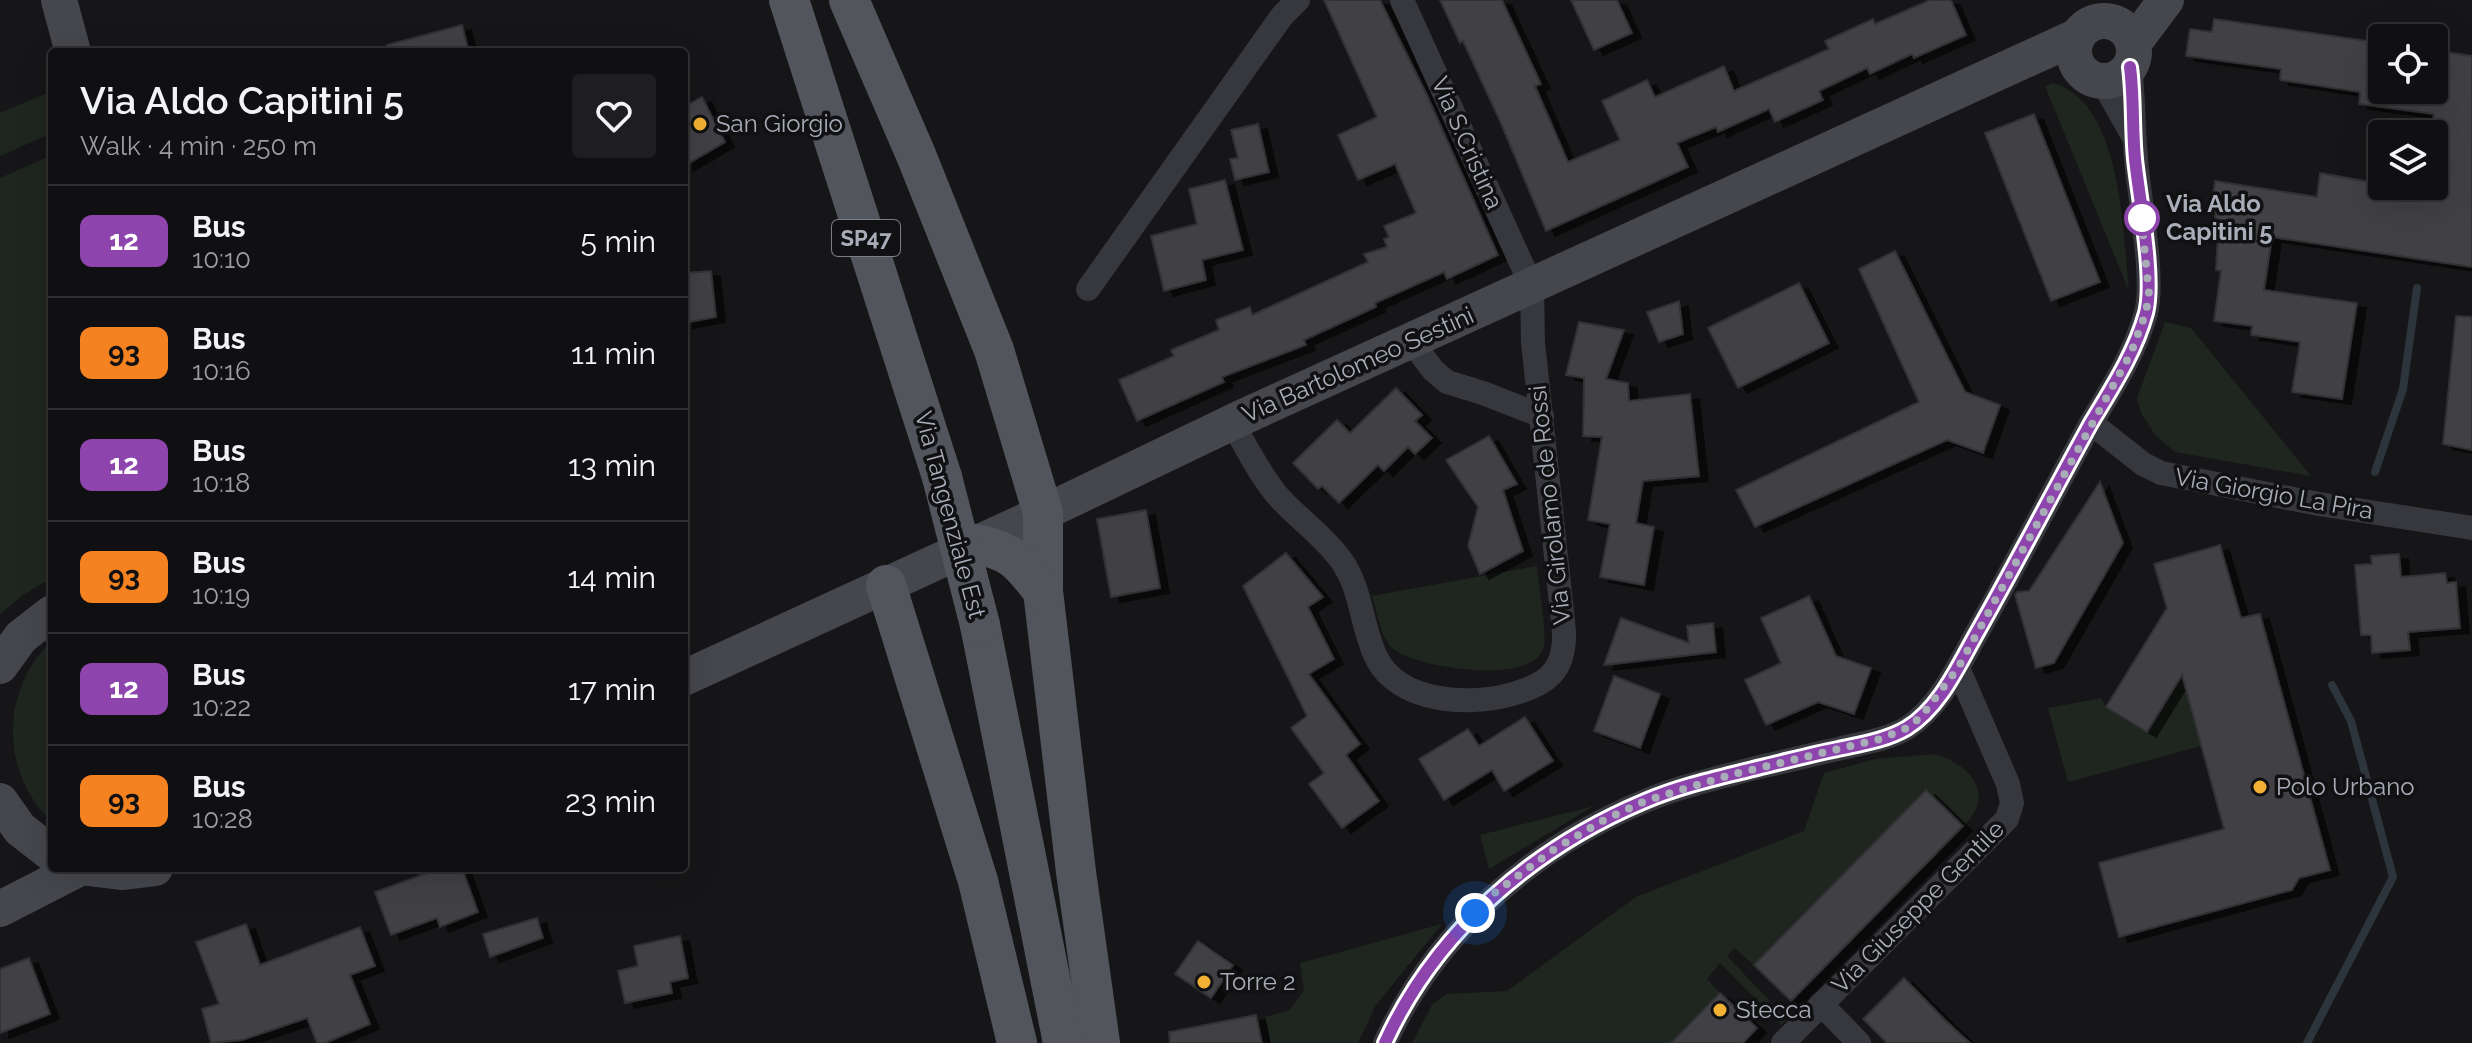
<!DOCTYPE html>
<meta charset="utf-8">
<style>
body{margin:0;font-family:Raleway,sans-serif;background:#1e1e20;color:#f1f3f6;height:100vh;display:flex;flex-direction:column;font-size:30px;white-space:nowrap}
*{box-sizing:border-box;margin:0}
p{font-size:26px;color:#9c9d9f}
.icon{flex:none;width:44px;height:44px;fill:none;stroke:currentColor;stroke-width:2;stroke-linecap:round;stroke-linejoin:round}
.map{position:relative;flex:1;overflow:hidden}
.details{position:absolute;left:48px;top:48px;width:640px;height:824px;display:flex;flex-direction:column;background:#101012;border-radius:8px;box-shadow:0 8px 32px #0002,0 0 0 2px #303032}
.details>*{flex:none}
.badge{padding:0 16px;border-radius:12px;font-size:28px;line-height:52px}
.controls{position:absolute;left:2368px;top:24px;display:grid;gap:16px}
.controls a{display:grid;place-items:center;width:80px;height:80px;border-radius:8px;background:#101012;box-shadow:0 8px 32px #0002,0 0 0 2px #303032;font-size:40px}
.you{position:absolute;width:40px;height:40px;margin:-20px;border:6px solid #fff;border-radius:50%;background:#1a73e8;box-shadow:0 0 0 12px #1a73e833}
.map>.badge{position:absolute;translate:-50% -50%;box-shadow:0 0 0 4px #fff}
.round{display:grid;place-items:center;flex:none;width:84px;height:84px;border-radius:8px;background:#1e1e20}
.headline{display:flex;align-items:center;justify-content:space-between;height:136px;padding:0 32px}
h1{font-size:38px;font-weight:600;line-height:60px}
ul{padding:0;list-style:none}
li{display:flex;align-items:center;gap:24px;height:112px;padding:0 32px;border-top:2px solid #303032}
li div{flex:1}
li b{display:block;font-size:30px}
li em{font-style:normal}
li .badge{min-width:88px;font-weight:700;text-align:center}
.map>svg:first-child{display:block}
.green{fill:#1e261f}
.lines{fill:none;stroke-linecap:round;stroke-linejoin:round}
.stream{stroke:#2c353c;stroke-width:8}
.building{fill:#404145;stroke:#303034;stroke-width:2;filter:url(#shadow)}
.street{stroke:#37383d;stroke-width:24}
.secondary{stroke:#45474d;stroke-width:36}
.primary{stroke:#53555c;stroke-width:40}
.primary-bridge{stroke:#53555c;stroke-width:40}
.line-casing{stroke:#fff;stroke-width:18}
.line{stroke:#8e44ad;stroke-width:12}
.walk{stroke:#a8adb8;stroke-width:8;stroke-dasharray:0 14.4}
.poi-dot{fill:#f2b134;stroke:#111113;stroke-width:3}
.stop-dot{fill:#fff;stroke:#8e44ad;stroke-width:4}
.labels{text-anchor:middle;stroke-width:7;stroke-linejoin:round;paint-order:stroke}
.shield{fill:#111113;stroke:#7b7e86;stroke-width:2}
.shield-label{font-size:22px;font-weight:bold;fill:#a8adb8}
.poi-label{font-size:24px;fill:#a8adb8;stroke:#111113;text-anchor:start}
.street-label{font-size:24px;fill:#a8adb8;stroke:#111113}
.stop-label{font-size:24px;font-weight:bold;fill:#a8adb8;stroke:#111113;text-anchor:start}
</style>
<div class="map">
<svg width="2472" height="1043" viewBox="0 0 2472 1043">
<defs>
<filter id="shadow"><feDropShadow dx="9" dy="5" stdDeviation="0" flood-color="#0009"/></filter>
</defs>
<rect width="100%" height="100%" fill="#161618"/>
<!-- green -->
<g class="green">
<path d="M 2053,83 C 2122,102 2123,233 2129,291 L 2045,86 Z"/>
<path d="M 52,91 L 52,133 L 0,156 L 0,113 Z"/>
<path d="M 52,155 L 52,578 L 23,595 L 0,614 L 0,178 Z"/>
<path d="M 2165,322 L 2191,328 L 2311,476 L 2175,452 L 2155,435 L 2141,413 L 2137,398 Z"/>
<path d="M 1537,566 C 1538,583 1547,631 1544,646 C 1536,687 1414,668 1392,648 C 1380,636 1377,612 1372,596 Z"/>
<path d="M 52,641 L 52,822 C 0,774 0,688 52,641 Z"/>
<path d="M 2183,673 L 2201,746 L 2068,782 L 2048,708 L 2101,698 L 2106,707 L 2147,731 Z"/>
<path d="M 1935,754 C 1971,765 1997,795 1963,826 L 1925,790 L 1754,965 L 1734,948 L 1727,956 L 1787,1019 L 1781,1025 L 1720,963 L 1707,979 L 1720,993 L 1671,1043 L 1412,1043 L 1432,1005 L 1446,994 L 1507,991 L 1636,897 L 1804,831 L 1824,773 L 1875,759 Z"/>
<path d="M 1594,806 L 1489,869 L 1480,835 Z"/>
<path d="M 1442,924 L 1376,1005 L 1358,1043 L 1270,1043 L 1265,1017 L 1290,1010 L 1304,990 L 1300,963 Z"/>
</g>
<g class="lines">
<!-- stream -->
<g class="stream">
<path d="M 2375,472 L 2403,389 L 2417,288"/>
<path d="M 2307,1043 L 2393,877 L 2351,721 L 2332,685"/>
</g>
</g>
<!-- building -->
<g class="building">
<path d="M 1324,0 L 1380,0 L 1427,95 L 1498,255 L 1447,279 L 1444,272 L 1375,303 L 1376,307 L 1304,340 L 1306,345 L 1222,377 L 1224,382 L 1137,421 L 1119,380 L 1174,356 L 1171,350 L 1219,330 L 1216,320 L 1250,307 L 1252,315 L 1368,262 L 1364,254 L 1387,247 L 1384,239 L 1389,237 L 1384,226 L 1416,213 L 1395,164 L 1358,180 L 1338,135 L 1377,117 Z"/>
<path d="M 1440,0 L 1502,0 L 1541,84 L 1535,86 L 1568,162 L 1620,140 L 1602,101 L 1647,80 L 1655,97 L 1724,66 L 1734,91 L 1829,49 L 1825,41 L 1873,19 L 1875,24 L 1930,0 L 1951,0 L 1966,35 L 1914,58 L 1912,54 L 1870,74 L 1867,68 L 1819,91 L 1823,100 L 1775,122 L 1769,109 L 1718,132 L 1716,127 L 1677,143 L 1688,167 L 1546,231 L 1500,121 L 1463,41 L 1460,43 Z"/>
<path d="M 1571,0 L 1617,0 L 1632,33 L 1594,50 Z"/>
<path d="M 2214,19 L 2382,43 L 2382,90 L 2434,90 L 2434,50 L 2472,56 L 2472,267 L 2272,237 L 2264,290 L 2357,303 L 2342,399 L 2292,392 L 2300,342 L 2251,335 L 2252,326 L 2214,321 L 2221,271 L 2216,270 L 2218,233 L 2213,232 L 2216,212 L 2211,211 L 2215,181 L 2317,197 L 2320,173 L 2420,191 L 2421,186 L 2434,186 L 2434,134 L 2430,134 L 2434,114 L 2359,104 L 2360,92 L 2280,80 L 2281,69 L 2186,56 L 2190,29 L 2212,32 Z"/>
<path d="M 462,25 L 469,52 L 388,52 L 387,45 Z"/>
<path d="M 702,97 L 725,142 L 684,166 L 684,107 Z"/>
<path d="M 2034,114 L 2100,282 L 2051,301 L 1985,133 Z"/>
<path d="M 1258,124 L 1269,172 L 1235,180 L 1230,159 L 1238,158 L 1231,130 Z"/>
<path d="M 1225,180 L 1243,250 L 1202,260 L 1206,280 L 1164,291 L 1151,236 L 1197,224 L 1189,189 Z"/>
<path d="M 1895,251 L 1965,392 L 2000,405 L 1983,453 L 1947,440 L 1755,527 L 1736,490 L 1919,402 L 1859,269 Z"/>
<path d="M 711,271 L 716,317 L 684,323 L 684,273 Z"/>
<path d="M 1799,283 L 1829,343 L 1738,388 L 1708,328 Z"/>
<path d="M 1679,301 L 1683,334 L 1659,342 L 1647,312 Z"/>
<path d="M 2456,316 L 2472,317 L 2472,450 L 2443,444 Z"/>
<path d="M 1579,322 L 1624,330 L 1606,379 L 1628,383 L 1629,401 L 1690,394 L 1699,476 L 1643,481 L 1636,523 L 1654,527 L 1644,585 L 1600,577 L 1610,524 L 1588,520 L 1602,437 L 1583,436 L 1584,378 L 1566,375 Z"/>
<path d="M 1396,388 L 1422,415 L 1415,421 L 1432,438 L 1415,454 L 1408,447 L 1384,471 L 1378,465 L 1339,503 L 1322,486 L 1318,489 L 1293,463 L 1337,420 L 1350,433 Z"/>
<path d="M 1489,436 L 1517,484 L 1503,490 L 1523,551 L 1480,574 L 1468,546 L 1478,507 L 1446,460 Z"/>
<path d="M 2100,482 L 2123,543 L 2054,663 L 2036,668 L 2015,595 L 2017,592 L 2029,591 Z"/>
<path d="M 1146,510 L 1160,588 L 1111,597 L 1097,519 Z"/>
<path d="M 2220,545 L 2241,618 L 2260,614 L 2330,870 L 2299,878 L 2292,890 L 2119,937 L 2099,863 L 2224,829 L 2182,675 L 2147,732 L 2106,707 L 2167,608 L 2154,564 Z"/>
<path d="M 1286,553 L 1323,597 L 1308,607 L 1334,659 L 1309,674 L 1360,744 L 1346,755 L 1379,801 L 1342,828 L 1309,784 L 1324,773 L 1291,728 L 1307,716 L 1243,586 Z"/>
<path d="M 2399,554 L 2401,577 L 2445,573 L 2447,583 L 2456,582 L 2460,628 L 2408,632 L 2410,650 L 2372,653 L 2371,635 L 2361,635 L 2355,565 L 2372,564 L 2371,556 Z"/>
<path d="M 1809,596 L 1836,656 L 1871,668 L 1854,714 L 1818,702 L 1766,725 L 1745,680 L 1781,663 L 1761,618 Z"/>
<path d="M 1621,618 L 1689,643 L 1687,626 L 1713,623 L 1716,652 L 1604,665 Z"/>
<path d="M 1614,676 L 1660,694 L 1640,748 L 1594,731 Z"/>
<path d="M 1525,717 L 1553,761 L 1504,791 L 1492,770 L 1444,800 L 1419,759 L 1468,729 L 1479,746 Z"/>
<path d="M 1926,790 L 1963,826 L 1791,1001 L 1754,965 Z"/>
<path d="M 441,868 L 462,868 L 478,912 L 440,927 L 437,918 L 391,935 L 375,892 Z"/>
<path d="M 537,918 L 543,938 L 490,957 L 483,934 Z"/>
<path d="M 246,924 L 260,965 L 360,927 L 375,966 L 350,975 L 370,1024 L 325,1043 L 317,1043 L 307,1018 L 242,1040 L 211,1043 L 202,1009 L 219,1004 L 196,942 Z"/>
<path d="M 680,936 L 688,978 L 670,982 L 672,993 L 625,1003 L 618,971 L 638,966 L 634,946 Z"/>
<path d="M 1198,941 L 1233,965 L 1211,998 L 1175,974 Z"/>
<path d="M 29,958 L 50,1014 L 0,1033 L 0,969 Z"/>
<path d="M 1904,978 L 1945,1020 L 1970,1043 L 1887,1043 L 1863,1019 Z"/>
<path d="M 1720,993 L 1757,1028 L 1743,1043 L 1671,1043 Z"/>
<path d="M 1256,1015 L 1262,1043 L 1170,1043 L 1169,1032 Z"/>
</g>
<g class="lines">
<!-- street -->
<g class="street">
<path d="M 2102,81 L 2132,134"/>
<path d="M 1088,289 L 1282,16 L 1298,0"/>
<path d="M 1411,341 L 1433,370 L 1447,382 L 1483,393 L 1542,416"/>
<path d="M 1232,422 C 1246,447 1259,473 1277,495 C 1297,518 1323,535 1341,560 C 1362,589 1361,626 1376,657 C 1399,705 1475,707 1519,692 C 1552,682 1565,666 1564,631 L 1533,342 L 1532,287 L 1402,0"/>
<path d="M 2091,423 L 2143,464 L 2161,473 L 2319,504 L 2472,528"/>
<path d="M 1821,1004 L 1859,1043"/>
<path d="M 1385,1043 C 1436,932 1533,847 1645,801 C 1680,786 1718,778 1755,768 C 1783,762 1810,755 1838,749 C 1861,743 1887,740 1907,728 C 1941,706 1959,664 1978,631 C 2017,562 2053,492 2091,423 C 2112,388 2135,353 2146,313 C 2155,278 2139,198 2136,159 C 2133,128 2134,97 2130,67"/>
<path d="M 1783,1043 L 2007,819 L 2012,803 L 2008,784 L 1958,668"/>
</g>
<!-- secondary -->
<g class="secondary">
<path d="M 59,0 L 73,52"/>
<circle cx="2104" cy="51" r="30"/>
<path d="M 2133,44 L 2166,0"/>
<path d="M 0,666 L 21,637 L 52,613"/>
<path d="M 684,678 L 1043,513 L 1241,418 L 2078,36"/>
<path d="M 0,801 L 20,829 L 52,854"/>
<path d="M 88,868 L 121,872 L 155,868"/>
<path d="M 0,909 L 80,868"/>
</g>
<!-- primary -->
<g class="primary">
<path d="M 789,0 L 942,477"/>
<path d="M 849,0 L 916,155 L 994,350 L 1043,513 L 1043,591 L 1076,872 L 1100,1043"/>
<path d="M 976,544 C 1014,552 1019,561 1043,591"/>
<path d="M 886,585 L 978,881 L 1017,1043"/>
<path d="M 980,625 L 1063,1043"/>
</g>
<!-- primary-bridge -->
<path class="primary-bridge" d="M 942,477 L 980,625"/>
</g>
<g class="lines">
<!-- line casing -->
<g class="line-casing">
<path id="line" d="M 1385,1043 C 1436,931 1533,848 1645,801 C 1682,785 1722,777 1761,767 C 1787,761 1812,754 1838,749 C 1861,744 1887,740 1907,728 C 1941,707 1959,664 1978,631 C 2017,562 2053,492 2091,423 C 2112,388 2135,353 2146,313 C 2155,278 2139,198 2135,159 C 2132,128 2134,98 2130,67"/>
</g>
<!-- line -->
<use href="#line" class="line"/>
<!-- walk -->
<path class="walk" d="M 1475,913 L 1492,895 L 1553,850 L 1604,820 L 1645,801 L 1730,775 L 1880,739 L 1907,728 L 1921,717 L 1958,668 L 2131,353 L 2146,312 L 2149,294 L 2141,214 L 2142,218"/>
</g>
<!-- markers -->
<g class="poi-dot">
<circle cx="700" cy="124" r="8"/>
<circle cx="2260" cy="787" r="8"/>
<circle cx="1204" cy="982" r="8"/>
<circle cx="1720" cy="1010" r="8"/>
</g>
<circle class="stop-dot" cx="2142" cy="218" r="16"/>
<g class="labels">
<!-- shield labels -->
<rect class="shield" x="832" y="220" width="68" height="36" rx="6"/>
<g class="shield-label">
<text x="866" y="246">SP47</text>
</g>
<!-- poi labels -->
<g class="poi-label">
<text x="716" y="132">San Giorgio</text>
<text x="2276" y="795">Polo Urbano</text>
<text x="1220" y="990">Torre 2</text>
<text x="1736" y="1018">Stecca</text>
</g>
<!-- street labels -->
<g class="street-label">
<text transform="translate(1467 143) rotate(66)" y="8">Via S.Cristina</text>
<text transform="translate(1358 365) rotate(-24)" y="8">Via Bartolomeo Sestini</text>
<text transform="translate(2274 494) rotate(10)" y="8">Via Giorgio La Pira</text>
<text transform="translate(1550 505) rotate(-96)" y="8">Via Girolamo de Rossi</text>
<text transform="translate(950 515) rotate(75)" y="8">Via Tangenziale Est</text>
<text transform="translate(1918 907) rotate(-45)" y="8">Via Giuseppe Gentile</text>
</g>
<!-- stop labels -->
<g class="stop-label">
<text x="2166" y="212">Via Aldo<tspan x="2166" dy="28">Capitini 5</tspan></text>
</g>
</g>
</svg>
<div class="controls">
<a><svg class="icon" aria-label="locate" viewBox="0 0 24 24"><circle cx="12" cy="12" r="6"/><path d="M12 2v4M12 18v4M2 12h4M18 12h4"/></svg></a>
<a><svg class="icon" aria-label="layers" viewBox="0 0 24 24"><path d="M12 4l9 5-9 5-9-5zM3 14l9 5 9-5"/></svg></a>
</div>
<div class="you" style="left:1475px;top:913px"></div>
<section class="details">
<div class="headline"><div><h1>Via Aldo Capitini 5</h1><p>Walk · 4 min · 250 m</p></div><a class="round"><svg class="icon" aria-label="heart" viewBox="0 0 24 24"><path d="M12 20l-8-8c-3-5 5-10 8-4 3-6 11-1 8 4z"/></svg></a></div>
<ul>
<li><span class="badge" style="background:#8e44ad;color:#fff">12</span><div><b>Bus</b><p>10:10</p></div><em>5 min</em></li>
<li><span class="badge" style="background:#f58220;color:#111">93</span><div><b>Bus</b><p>10:16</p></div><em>11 min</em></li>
<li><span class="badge" style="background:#8e44ad;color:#fff">12</span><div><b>Bus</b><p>10:18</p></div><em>13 min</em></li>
<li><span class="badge" style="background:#f58220;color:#111">93</span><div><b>Bus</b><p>10:19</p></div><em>14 min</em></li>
<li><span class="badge" style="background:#8e44ad;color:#fff">12</span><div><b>Bus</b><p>10:22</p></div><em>17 min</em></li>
<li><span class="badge" style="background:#f58220;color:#111">93</span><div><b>Bus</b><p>10:28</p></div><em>23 min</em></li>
</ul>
</section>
</div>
